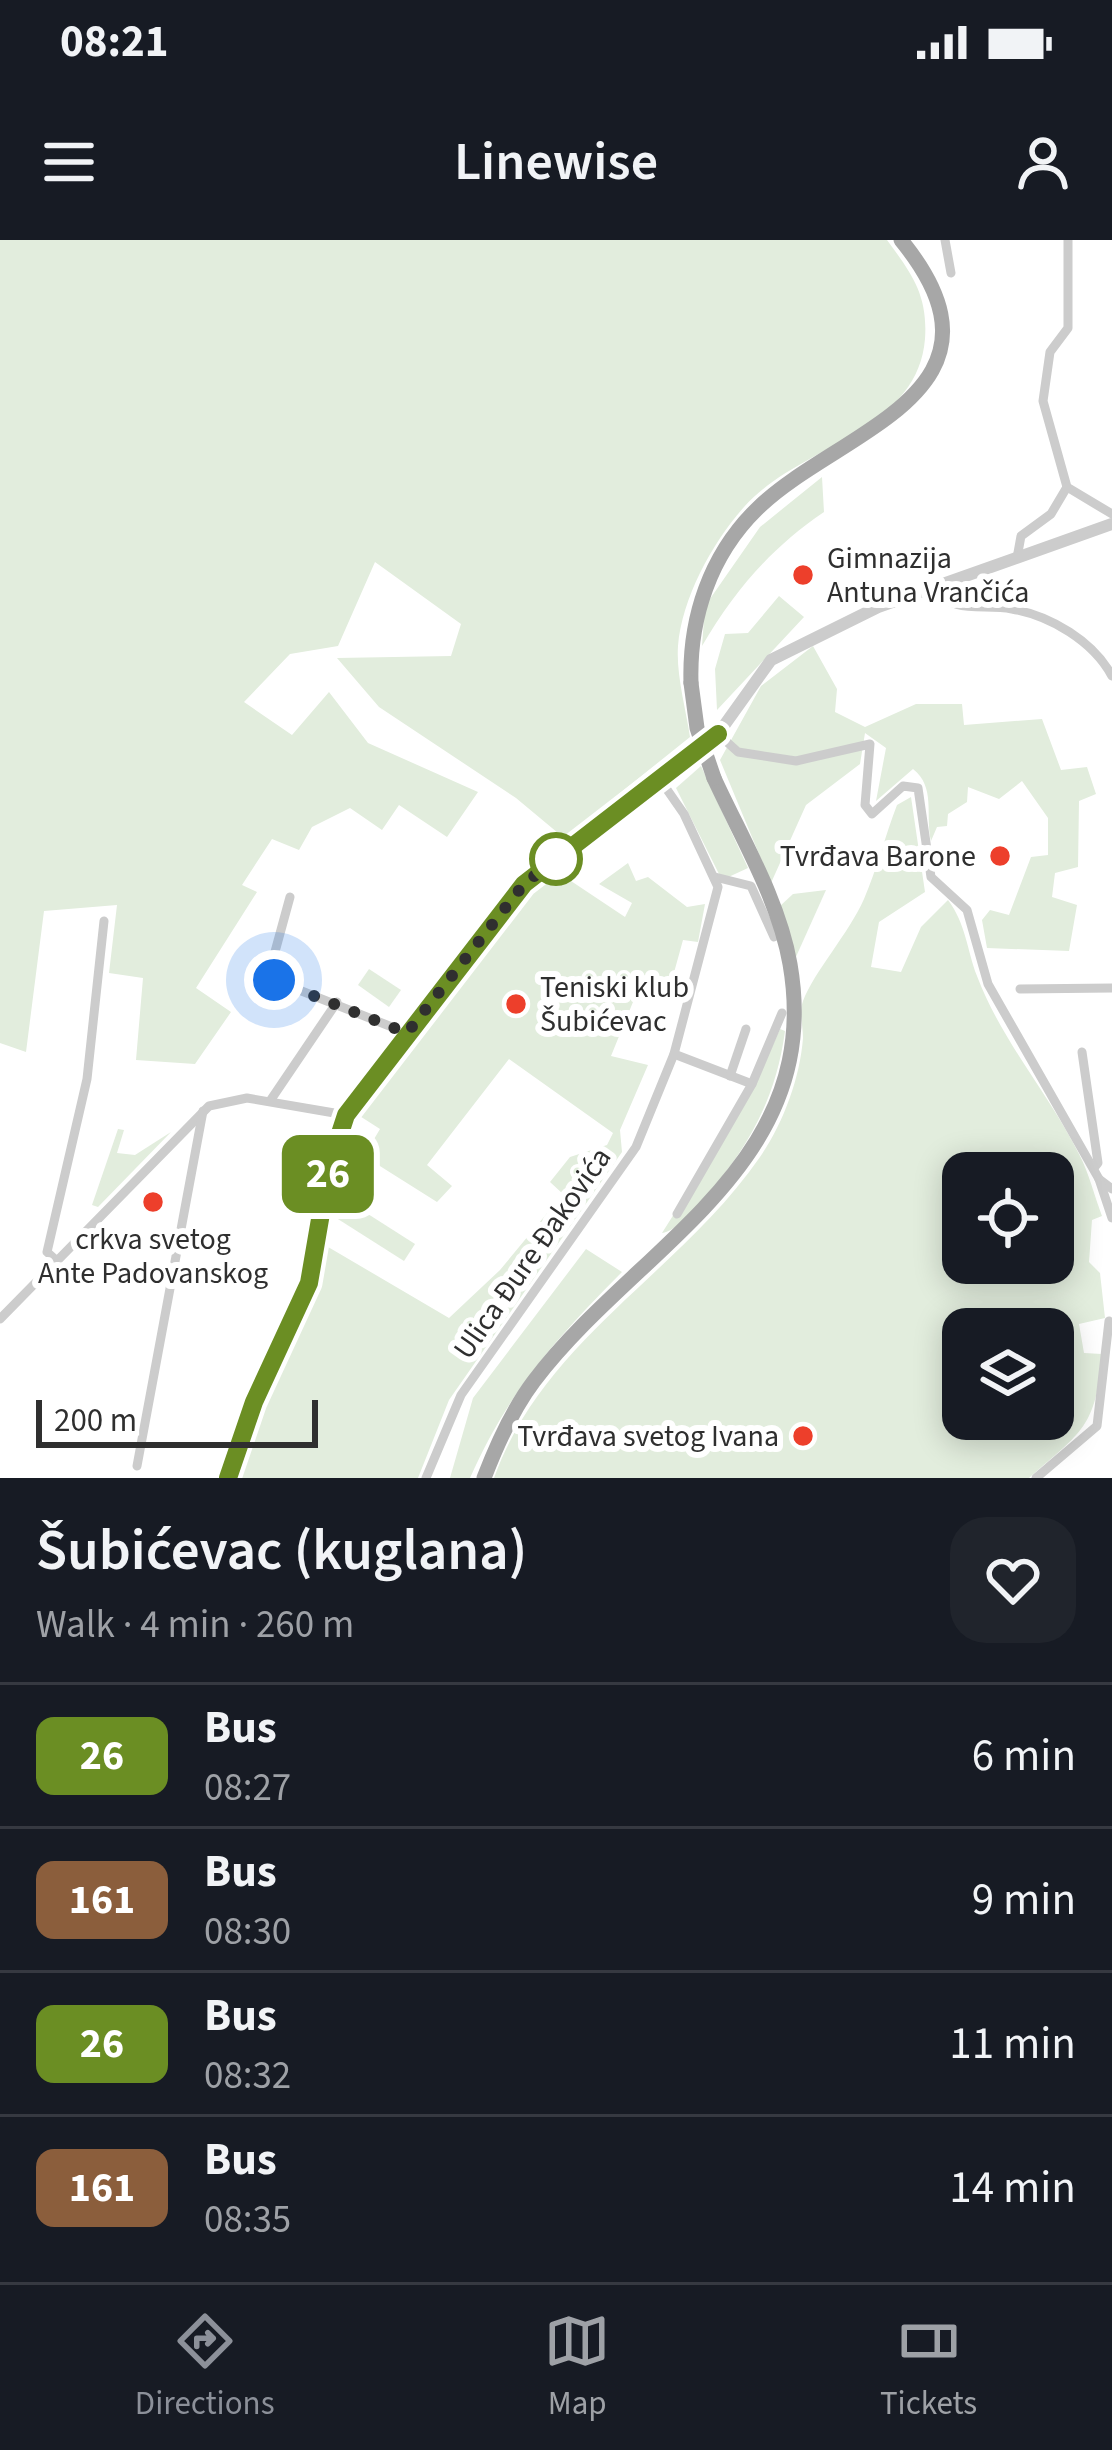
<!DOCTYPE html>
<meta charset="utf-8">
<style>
body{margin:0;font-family:"Source Sans 3",sans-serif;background:#20242c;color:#f1f3f6;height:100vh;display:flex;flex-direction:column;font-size:45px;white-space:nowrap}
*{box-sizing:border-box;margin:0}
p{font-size:39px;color:#9ea1a6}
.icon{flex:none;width:66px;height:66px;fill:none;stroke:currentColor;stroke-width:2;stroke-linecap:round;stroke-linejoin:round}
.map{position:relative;height:1238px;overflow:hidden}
.panel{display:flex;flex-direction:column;background:#171b24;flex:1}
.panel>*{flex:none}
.badge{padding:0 24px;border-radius:18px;font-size:42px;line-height:78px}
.tools{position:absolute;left:942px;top:912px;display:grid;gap:24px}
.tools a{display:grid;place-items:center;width:132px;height:132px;border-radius:24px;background:#171b24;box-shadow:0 6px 30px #0003;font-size:60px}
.scale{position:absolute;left:36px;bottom:30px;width:282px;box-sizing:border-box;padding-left:12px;border:6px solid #2f2f2f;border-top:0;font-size:33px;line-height:42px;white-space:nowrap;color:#2f2f2f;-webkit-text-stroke:9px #fff;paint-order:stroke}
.you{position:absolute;width:60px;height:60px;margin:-30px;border:9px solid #fff;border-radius:50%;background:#1a73e8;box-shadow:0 0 0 18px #1a73e833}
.map>.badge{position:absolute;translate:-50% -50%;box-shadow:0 0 0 6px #fff}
.round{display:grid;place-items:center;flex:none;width:126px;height:126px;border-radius:36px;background:#20242c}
.head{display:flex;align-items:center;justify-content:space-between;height:204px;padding:0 36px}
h1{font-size:57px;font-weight:600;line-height:90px}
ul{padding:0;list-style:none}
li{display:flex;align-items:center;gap:36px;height:144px;padding:0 36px;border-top:3px solid #363941}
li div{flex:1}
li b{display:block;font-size:45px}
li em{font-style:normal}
li .badge{min-width:132px;font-weight:700;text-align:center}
.status{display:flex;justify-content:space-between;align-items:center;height:84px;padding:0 60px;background:#171b24;direction:ltr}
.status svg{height:33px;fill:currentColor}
header{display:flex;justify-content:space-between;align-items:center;height:156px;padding:0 36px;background:#171b24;font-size:54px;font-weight:600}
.menu{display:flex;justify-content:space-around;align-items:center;height:168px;border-top:3px solid #363941;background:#171b24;font-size:33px;color:#9ea1a6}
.menu a{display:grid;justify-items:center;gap:6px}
.menu .active{color:#8c9099}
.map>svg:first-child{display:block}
.green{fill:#e2eddd;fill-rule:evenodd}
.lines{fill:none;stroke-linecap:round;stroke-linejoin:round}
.minor{stroke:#ccc;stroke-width:9}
.tertiary{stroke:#ccc;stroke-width:12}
.primary{stroke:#a7a7a7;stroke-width:15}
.primary-bridge{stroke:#a7a7a7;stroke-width:15}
.line-casing{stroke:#fff;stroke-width:27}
.line{stroke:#6b8e23;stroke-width:18}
.walk{stroke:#2f2f2f;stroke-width:12;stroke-dasharray:0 21.6}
.poi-dot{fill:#ed3f2b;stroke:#fff;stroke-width:4.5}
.stop-dot{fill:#fff;stroke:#6b8e23;stroke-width:6}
.labels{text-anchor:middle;stroke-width:12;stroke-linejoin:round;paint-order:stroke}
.poi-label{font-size:30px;fill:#2f2f2f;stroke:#fff;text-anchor:start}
.street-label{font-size:30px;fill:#2f2f2f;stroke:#fff}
</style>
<div class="status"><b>08:21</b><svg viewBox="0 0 49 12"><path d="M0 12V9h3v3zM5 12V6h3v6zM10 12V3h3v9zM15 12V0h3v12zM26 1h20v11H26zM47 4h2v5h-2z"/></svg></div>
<header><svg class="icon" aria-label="menu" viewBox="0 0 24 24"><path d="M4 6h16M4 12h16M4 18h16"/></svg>Linewise<svg class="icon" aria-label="person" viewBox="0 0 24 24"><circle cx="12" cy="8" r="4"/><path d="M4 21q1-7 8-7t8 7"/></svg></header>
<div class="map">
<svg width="1112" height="1238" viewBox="0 0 1112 1238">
<rect width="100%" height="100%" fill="#fff"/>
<!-- green -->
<g class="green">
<path d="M 0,0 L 887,0 C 912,34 928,55 925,99 C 917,193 799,205 744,267 C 712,303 682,358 678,406 C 676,435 686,469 690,497 L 564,598 L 516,558 L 379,467 L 337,418 L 451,416 L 461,384 L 375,322 L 338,406 L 290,414 L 244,462 L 292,495 L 329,452 L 368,503 L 478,552 L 447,597 L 399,565 L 382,590 L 350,568 L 312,587 L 299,610 L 272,599 L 242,645 L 257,652 L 196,748 L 231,772 L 195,824 L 136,820 L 143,738 L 109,733 L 117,665 L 44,671 L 26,812 L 0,803 Z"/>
<path d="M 822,237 L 824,272 C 771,308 735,350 702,406 L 705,366 L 760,287 Z"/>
<path d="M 779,356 L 804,377 L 717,470 L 715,429 L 725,394 L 748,393 Z"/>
<path d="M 813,406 L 837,449 L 835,472 L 865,487 L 916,464 L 962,464 L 964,485 L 1042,479 L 1061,530 L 1087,527 L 1096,554 L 1079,561 L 1078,627 L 1055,633 L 1052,657 L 1077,665 L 1069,711 L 987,708 L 982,680 L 990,670 L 1009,675 L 1031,617 L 1048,615 L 1048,578 L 1022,541 L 999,559 L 968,547 L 967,562 L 948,574 L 947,586 L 937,587 L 931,601 C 925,575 936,547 913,529 L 876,561 L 886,508 L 865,493 L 860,524 L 806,565 L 771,643 L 720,520 L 761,446 Z"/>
<path d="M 701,526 L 748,628 L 722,640 L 676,548 Z"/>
<path d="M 911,557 L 925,652 L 879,682 L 871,727 L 901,732 L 921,687 L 948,660 C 966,684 967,710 977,736 C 1001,800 1049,854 1079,914 C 1089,933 1094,955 1102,976 L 1092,980 L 1089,1022 L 1100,1033 L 1105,1078 L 1079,1084 L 1084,1113 L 1102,1114 C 1096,1188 1082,1191 1029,1238 L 494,1238 C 543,1100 680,1033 760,917 C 783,884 800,838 803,798 C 803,786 799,772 803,761 C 814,732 849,693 864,659 C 877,629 885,596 897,565 ZM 963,933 L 1053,933 L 1053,1023 L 963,1023 ZM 963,1089 L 1053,1089 L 1053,1179 L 963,1179 Z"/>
<path d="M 628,623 L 636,641 L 648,637 L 687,667 L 705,664 L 698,702 L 683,700 L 670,747 L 644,735 L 611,816 L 648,825 L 620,890 L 622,912 L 449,1160 L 418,1238 L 236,1238 C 255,1155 309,1089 323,1004 L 449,1078 L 500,1030 L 563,954 L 550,942 L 570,917 L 607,905 L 613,893 L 509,819 L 427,925 L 452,946 L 437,962 L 364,916 L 380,889 L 355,873 L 518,662 L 556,631 L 625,677 L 632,663 L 599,644 Z"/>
<path d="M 826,650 L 795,719 L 779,667 L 793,654 Z"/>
<path d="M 369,729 L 401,750 L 389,767 L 358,745 Z"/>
<path d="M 780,789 L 785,791 C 776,859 748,908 704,959 C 693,971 676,991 662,993 L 754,847 Z"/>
<path d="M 118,889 L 124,890 L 117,913 L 135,915 L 171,892 L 98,967 L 92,965 Z"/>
<path d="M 335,953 L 415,1004 L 404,1021 L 330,974 Z"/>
<path d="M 586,1009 L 622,1032 C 555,1100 509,1150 470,1238 L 450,1238 L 473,1158 Z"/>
</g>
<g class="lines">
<!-- minor -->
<g class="minor">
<path d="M 945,0 L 951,33"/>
<path d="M 1068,0 L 1068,88 L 1050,112 L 1043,161 L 1067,247 L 1112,274"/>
<path d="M 1017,318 L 1021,296 L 1051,274 L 1067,247"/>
<path d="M 933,347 C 954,376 982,363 1012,369 C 1051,376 1093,401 1112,436"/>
<path d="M 718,494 L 738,512 L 796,521 L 870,504 L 865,565 L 872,574 L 903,546 L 918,548 L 931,637 L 967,670 L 988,744 L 1099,939 L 1112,949"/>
<path d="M 715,637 L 751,646 L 774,697"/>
<path d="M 290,657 L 270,730 L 274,740 L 407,793"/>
<path d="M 1020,749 L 1112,748"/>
<path d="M 1082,812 L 1098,923 L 1094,928"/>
<path d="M 674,814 L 752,844"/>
<path d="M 730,836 L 746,789"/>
<path d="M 270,861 L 337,762"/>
<path d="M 1099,939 L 1112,978"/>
<path d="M 677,974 L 752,844 L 782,773"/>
<path d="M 56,1020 L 47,1012 L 87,839 L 104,681"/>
<path d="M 0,1079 L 209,866 L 247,858 L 346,875"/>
<path d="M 137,1226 L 203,871"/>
<path d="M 426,1238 L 461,1155 L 636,907 L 674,814 L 718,647 L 684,574 L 661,541"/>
<path d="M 1036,1238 L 1097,1186 L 1109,1081"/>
</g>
<!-- tertiary -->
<path class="tertiary" d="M 228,1238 L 253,1162 L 309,1043 L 329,927 L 346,875 L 524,644 L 718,494 L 771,420 L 878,367 L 1112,284"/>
<!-- primary -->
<g class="primary">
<path d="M 691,443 C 689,378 710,315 757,269 C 837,190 1026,153 901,0"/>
<path d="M 484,1238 C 497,1204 512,1170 534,1141 C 637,1005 825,926 790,724 C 779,660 741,597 714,538"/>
</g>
<!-- primary-bridge -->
<path class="primary-bridge" d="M 691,443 L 697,488 L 714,538"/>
</g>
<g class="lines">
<!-- line casing -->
<g class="line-casing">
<path id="line" d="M 228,1238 L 254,1162 L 309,1043 L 329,927 L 346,875 L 524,644 L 718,494"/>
</g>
<!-- line -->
<use href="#line" class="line"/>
<!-- walk -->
<path class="walk" d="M 274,740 L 407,793 L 524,644 L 556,619"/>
</g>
<!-- markers -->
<g class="poi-dot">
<circle cx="803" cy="335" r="12"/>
<circle cx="1000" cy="616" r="12"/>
<circle cx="516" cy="764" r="12"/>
<circle cx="153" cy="962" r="12"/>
<circle cx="803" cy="1196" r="12"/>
</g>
<circle class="stop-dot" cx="556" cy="619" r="24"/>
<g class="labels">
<!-- poi labels -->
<g class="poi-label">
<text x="827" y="328">Gimnazija<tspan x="827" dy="34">Antuna Vrančića</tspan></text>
<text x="976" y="626" text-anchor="end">Tvrđava Barone</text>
<text x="540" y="757">Teniski klub<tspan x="540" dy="34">Šubićevac</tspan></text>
<text x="153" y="1009" text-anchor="middle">crkva svetog<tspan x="153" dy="34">Ante Padovanskog</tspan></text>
<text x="779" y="1206" text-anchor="end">Tvrđava svetog Ivana</text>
</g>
<!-- street labels -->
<g class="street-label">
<text transform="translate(532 1013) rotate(-55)" y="10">Ulica Đure Đakovića</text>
</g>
</g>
</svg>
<div class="tools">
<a><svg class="icon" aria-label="locate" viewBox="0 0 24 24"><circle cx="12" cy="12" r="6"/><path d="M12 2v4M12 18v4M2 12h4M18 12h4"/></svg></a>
<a><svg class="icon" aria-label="layers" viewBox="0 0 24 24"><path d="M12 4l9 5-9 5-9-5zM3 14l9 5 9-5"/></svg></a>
</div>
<div class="scale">200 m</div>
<div class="you" style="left:274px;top:740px"></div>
<b class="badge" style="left:328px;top:934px;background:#6b8e23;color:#fff">26</b>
</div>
<section class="panel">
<div class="head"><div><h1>Šubićevac (kuglana)</h1><p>Walk · 4 min · 260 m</p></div><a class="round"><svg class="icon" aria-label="heart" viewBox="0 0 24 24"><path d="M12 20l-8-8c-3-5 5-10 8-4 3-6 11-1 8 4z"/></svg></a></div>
<ul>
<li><span class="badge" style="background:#6b8e23;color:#fff">26</span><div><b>Bus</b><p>08:27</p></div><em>6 min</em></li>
<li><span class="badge" style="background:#8b5e3c;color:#fff">161</span><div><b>Bus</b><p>08:30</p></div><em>9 min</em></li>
<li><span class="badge" style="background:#6b8e23;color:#fff">26</span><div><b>Bus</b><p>08:32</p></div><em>11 min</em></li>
<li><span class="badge" style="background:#8b5e3c;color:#fff">161</span><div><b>Bus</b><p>08:35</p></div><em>14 min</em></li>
</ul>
</section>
<nav class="menu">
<a class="active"><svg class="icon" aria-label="directions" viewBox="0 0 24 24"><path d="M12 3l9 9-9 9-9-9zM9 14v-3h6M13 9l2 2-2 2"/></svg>Directions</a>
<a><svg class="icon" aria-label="map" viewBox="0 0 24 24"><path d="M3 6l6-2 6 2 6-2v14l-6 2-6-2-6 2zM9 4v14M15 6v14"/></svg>Map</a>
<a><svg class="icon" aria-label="tickets" viewBox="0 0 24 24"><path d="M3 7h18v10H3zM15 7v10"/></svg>Tickets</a>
</nav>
